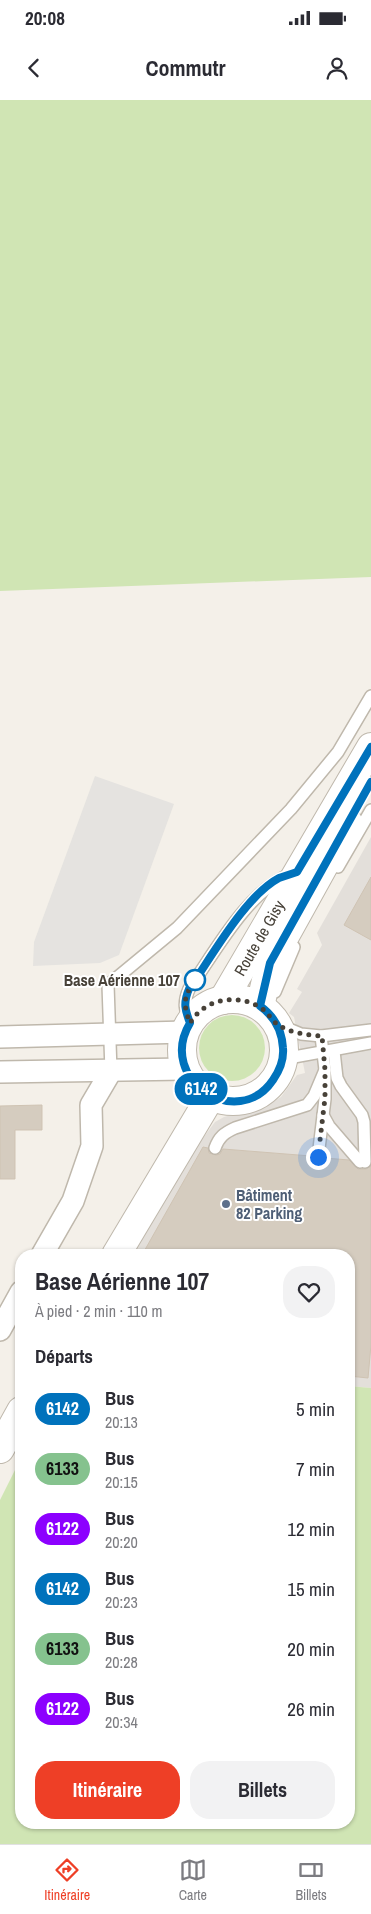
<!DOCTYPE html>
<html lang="fr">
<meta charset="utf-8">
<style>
body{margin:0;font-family:"Archivo Narrow",sans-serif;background:#f2f2f3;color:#2b2b33;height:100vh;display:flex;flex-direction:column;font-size:19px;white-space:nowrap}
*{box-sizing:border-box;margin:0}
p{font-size:16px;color:#7c7c81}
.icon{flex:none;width:28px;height:28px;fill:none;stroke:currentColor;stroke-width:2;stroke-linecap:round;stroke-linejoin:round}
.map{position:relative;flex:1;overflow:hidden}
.sheet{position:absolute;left:15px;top:1149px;width:340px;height:580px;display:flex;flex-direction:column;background:#fff;border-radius:20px;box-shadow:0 1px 4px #0004}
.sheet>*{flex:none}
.badge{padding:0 10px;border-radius:16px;font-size:18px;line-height:32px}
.you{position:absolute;width:25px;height:25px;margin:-12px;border:4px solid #fff;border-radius:50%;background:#1a73e8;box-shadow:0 0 0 8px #1a73e833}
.map>.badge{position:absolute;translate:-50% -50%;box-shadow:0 0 0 2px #fff}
h2{padding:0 20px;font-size:19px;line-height:45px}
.round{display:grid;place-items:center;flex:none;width:52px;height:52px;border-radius:20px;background:#f2f2f3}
.overview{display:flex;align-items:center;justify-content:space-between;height:85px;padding:0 20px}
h1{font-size:24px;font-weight:700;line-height:38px}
.primary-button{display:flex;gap:10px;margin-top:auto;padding:10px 20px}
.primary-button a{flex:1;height:58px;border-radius:20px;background:#ee3f26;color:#fff;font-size:20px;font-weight:700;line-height:58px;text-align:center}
.primary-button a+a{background:#f2f2f3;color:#2b2b33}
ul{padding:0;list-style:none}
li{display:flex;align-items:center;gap:15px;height:60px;padding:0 20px}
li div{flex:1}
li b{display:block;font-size:19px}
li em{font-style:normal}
li .badge{min-width:55px;font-weight:700;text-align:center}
.status{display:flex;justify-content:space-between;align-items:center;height:35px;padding:0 25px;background:#fff;direction:ltr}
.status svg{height:14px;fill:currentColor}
header{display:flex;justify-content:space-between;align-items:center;height:65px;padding:0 20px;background:#fff;font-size:22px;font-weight:700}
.menu{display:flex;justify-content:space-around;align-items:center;height:70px;border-top:1px solid #e1e1e2;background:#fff;font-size:14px;color:#7c7c81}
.menu a{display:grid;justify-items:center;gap:2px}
.menu .active{color:#ee3f26}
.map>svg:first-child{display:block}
.industrial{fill:#e3dfda}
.green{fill:#d0e5b4}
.parking{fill:#e5e3e0}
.building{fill:#d5ccbf;stroke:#cfc3b3}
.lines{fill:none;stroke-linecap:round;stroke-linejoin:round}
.service-casing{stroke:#bfb8ac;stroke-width:14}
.minor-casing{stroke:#bfb8ac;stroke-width:24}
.tertiary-casing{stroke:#bfb8ac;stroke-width:30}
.service{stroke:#fff;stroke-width:11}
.minor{stroke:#fff;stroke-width:21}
.tertiary{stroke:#fff;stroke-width:28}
.line-casing{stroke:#fff;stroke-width:11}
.line{stroke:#0072bc;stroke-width:8}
.walk{stroke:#474138;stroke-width:5;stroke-dasharray:0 9}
.stop-dot{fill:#fff;stroke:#0072bc;stroke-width:2.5}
.service-dot{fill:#5c6f8a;stroke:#fff;stroke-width:2}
.labels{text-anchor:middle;stroke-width:4;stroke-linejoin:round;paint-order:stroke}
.street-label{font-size:16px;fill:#474138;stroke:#fff}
.stop-label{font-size:16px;font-weight:bold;fill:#474138;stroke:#fff;text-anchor:end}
.service-label{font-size:16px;font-weight:bold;fill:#4e5e75;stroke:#fff;text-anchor:start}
</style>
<div class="status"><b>20:08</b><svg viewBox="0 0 49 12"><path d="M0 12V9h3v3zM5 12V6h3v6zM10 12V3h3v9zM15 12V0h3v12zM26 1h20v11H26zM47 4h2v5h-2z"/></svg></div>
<header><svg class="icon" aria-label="back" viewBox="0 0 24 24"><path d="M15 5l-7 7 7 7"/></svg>Commutr<svg class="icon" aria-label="person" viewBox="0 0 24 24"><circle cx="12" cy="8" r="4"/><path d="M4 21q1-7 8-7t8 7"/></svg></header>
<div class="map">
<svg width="371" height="1744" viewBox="0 0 371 1744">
<rect width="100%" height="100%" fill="#f4f0e9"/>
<!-- industrial -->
<path class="industrial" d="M 371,737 L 371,1288 L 349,1286 L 349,1155 L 130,1155 L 203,1038 L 215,1022 L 224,1017 L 265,1006 L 281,997 L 297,975 L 305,973 L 294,917 L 289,913 L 302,892 L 297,889 L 322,845 L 317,833 Z"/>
<!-- green -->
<g class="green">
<path d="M 0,0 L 371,0 L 371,477 L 0,491 Z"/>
<circle cx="232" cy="948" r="33"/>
<path d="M 349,1286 L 371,1288 L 371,1744 L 0,1744 L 0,1400 L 21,1358 L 21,1722 L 349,1722 Z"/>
</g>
<!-- parking -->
<path class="parking" d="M 95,676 L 174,704 L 119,855 L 100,863 L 33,866 L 34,842 Z"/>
<!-- building -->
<g class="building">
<path d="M 371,777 L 371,840 L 344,825 Z"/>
<path d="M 42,1005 L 42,1030 L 15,1030 L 15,1079 L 0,1079 L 0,1006 Z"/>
<path d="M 203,1047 L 208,1048 L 209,1053 L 216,1055 L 220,1054 L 223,1049 L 311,1056 L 313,1063 L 318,1064 L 324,1062 L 325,1058 L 349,1060 L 358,1069 L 366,1069 L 371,1066 L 371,1245 L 368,1278 L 349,1276 L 349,1155 L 142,1155 Z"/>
</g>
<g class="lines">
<!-- service casing -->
<g class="service-casing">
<g id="service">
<path d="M 338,767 L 371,710"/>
<path d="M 275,892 L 294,847"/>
<path d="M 190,923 C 185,910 183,903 189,889 C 215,852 248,790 291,774"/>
<path d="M 277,924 L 301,934 L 321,936 L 371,930"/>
<path d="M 334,951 L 337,978 L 341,986 L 362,1015 L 364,1022 L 365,1062"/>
<path d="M 283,959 L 371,943"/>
<path d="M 111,971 L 108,885 L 177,828 L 291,709 L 338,652 L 371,596"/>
<path d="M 323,1015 L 329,1026 L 360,1062"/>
<path d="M 215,1048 C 219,1037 224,1033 235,1028 L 307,1005 L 314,996 L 325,970"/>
<path d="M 318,1057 L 325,999 L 325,970 L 321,936"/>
</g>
</g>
<!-- minor casing -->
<g class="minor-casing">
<g id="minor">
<path d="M 0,937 L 185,932"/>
<path d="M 0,972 L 185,969"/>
<path d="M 42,1155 L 73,1101 L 92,1046 L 91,1005 L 111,971"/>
<path d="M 0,1230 L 21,1192"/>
</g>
</g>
<!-- tertiary casing -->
<g class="tertiary-casing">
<g id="tertiary">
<circle cx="233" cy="950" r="51"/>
<path d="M 223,900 L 371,647"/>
<path d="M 260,906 L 270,863 L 348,722"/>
<path d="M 116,1155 L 211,996"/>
<path d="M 0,1349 L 21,1311"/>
</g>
</g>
<!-- service -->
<use href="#service" class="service"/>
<!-- minor -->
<use href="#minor" class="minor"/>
<!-- tertiary -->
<use href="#tertiary" class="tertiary"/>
</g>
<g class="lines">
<!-- line casing -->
<g class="line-casing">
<path id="line" d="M 371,647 L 297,772 C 291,774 285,776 279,778 C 245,796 211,858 189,889 C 183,903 185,910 190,923 C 156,980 238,1032 273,980 C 280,970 284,960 283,948 C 282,931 274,916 260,906 L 270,863 L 371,682"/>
</g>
<!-- line -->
<use href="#line" class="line"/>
<!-- walk -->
<path class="walk" d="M 195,880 L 197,878 C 184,895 182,902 190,923 C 205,898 238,893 261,908 C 268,912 271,920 277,924 C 289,933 307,935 322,936 L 325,970 L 325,998 L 318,1057"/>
</g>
<!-- markers -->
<circle class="stop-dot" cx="195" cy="880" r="10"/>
<circle class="service-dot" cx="226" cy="1104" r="5"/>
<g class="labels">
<!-- street labels -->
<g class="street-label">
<text transform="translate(259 838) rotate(-60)" y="6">Route de Gisy</text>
</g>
<!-- stop labels -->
<g class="stop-label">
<text x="180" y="886">Base Aérienne 107</text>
</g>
<!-- service labels -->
<g class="service-label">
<text x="236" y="1101">Bâtiment<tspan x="236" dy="18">82 Parking</tspan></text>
</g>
</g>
</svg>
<div class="you" style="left:318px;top:1057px"></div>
<b class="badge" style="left:201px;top:989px;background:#0072bc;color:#fff">6142</b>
<section class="sheet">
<div class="overview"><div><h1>Base Aérienne 107</h1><p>À pied · 2 min · 110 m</p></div><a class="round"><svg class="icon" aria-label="heart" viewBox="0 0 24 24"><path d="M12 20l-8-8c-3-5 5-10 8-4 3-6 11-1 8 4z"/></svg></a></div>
<h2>Départs</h2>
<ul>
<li><span class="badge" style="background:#0072bc;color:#fff">6142</span><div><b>Bus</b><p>20:13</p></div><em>5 min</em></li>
<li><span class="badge" style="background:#85c28e;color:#111">6133</span><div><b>Bus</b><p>20:15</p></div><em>7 min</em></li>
<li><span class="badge" style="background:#8c00ff;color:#fff">6122</span><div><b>Bus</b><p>20:20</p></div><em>12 min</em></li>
<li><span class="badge" style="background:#0072bc;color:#fff">6142</span><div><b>Bus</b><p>20:23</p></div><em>15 min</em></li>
<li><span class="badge" style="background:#85c28e;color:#111">6133</span><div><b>Bus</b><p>20:28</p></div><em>20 min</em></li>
<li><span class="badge" style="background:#8c00ff;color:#fff">6122</span><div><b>Bus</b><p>20:34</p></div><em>26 min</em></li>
</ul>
<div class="primary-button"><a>Itinéraire</a><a>Billets</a></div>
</section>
</div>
<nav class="menu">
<a class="active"><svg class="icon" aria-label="directions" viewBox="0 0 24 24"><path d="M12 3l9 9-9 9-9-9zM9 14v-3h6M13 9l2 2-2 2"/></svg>Itinéraire</a>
<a><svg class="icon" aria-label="map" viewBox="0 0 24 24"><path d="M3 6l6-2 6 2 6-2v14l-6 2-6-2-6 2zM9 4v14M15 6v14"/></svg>Carte</a>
<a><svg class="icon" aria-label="tickets" viewBox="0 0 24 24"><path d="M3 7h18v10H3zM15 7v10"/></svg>Billets</a>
</nav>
